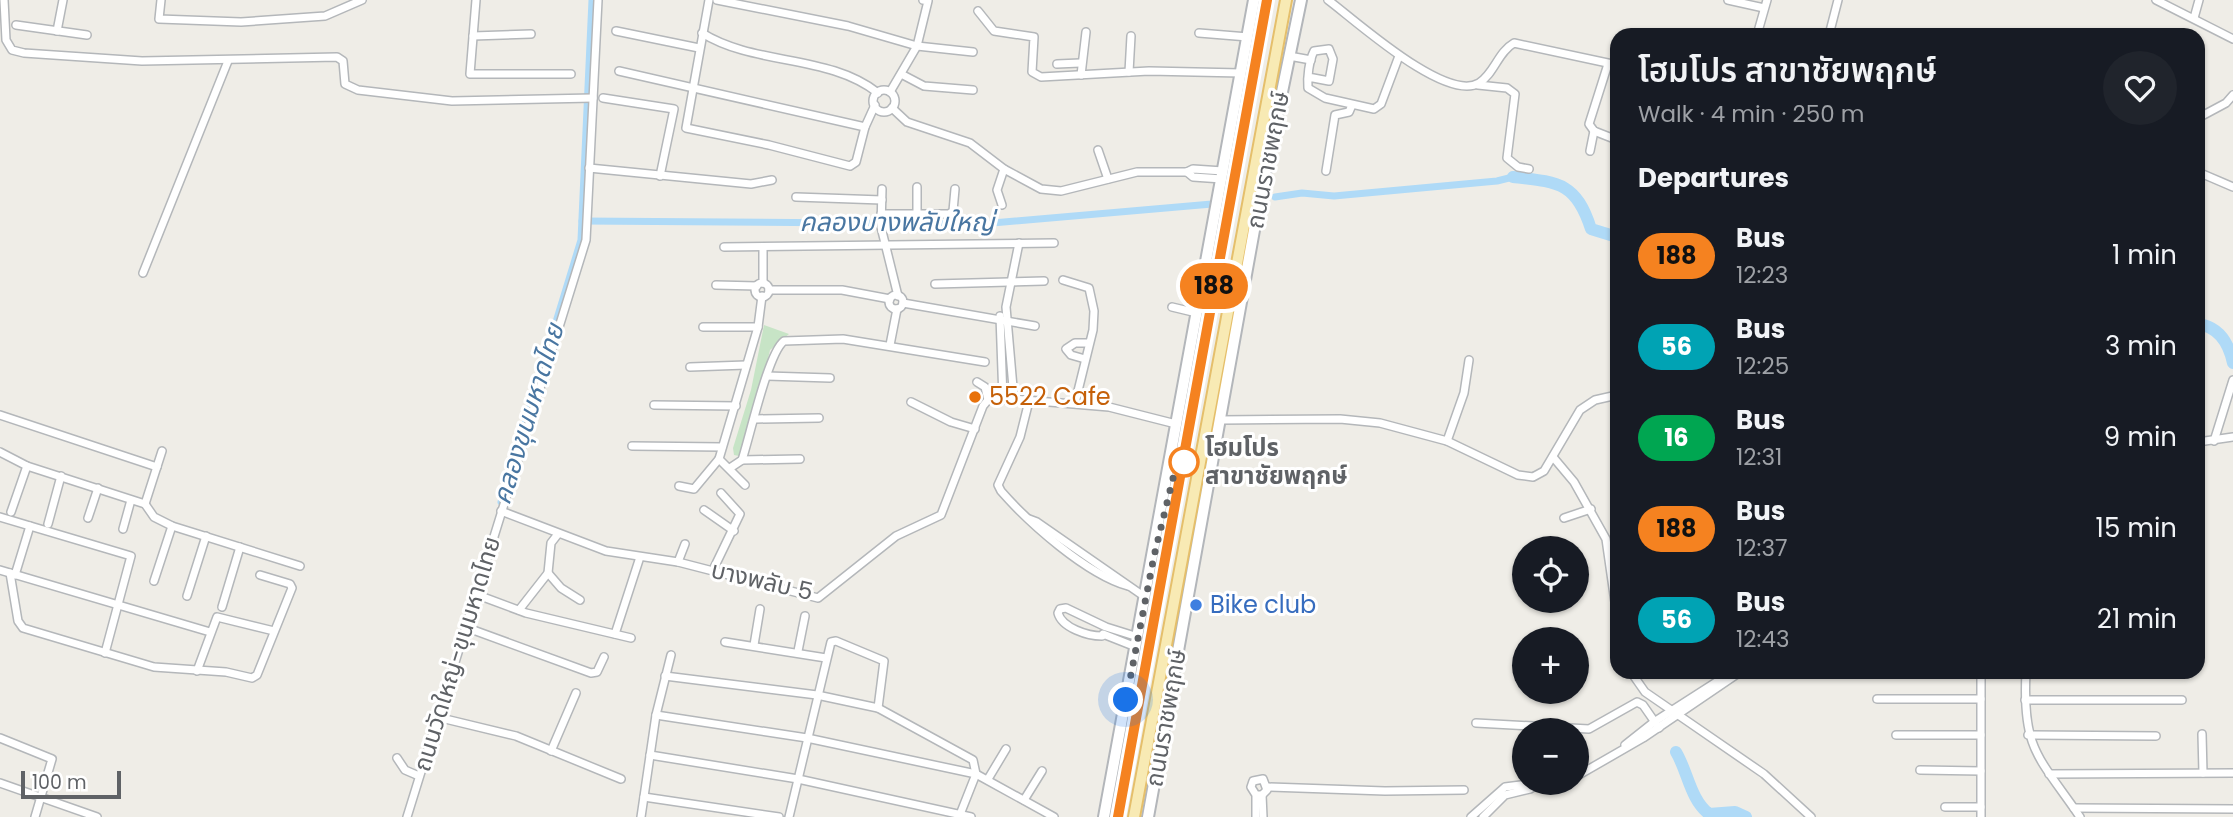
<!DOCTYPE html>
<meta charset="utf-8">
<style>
body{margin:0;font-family:Poppins,"Noto Sans Thai",sans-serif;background:#20242c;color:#f1f3f6;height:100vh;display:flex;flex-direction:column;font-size:26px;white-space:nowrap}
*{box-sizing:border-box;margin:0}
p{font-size:23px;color:#9ea1a6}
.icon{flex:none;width:38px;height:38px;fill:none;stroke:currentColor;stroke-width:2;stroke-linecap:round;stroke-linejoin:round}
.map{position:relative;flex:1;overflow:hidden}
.side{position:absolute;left:1610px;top:28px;width:595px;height:651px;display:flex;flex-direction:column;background:#171b24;border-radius:21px;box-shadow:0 2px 5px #0004}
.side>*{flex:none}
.badge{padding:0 14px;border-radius:23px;font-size:24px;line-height:46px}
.tools{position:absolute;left:1512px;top:536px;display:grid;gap:14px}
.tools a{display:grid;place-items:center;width:77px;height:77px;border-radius:50%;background:#171b24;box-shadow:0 2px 5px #0004;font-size:35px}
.scale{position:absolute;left:21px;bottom:18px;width:100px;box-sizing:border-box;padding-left:7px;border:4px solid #5f6266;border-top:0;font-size:19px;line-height:24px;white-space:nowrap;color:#5f6266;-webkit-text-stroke:5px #fff;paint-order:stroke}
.you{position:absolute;width:35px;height:35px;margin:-18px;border:5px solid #fff;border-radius:50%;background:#1a73e8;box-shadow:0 0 0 10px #1a73e833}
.map>.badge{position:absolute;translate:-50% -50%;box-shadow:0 0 0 4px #fff}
h2{padding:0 28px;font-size:26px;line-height:63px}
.round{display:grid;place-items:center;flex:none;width:74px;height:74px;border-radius:37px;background:#20242c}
.overview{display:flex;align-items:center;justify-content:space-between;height:119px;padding:0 28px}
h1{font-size:33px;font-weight:600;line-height:52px}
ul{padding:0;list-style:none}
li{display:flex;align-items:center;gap:21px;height:91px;padding:0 28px}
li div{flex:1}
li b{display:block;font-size:26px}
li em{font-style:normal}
li .badge{min-width:77px;font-weight:700;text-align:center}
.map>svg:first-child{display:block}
.green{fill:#c7e4c6}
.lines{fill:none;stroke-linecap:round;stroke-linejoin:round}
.canal{stroke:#afdaf7;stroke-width:7}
.river{stroke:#afdaf7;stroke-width:12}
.street-casing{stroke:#b4b7ba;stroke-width:10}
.secondary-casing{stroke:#b3b6ba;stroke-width:14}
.primary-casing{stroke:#e5bf6b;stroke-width:14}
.street{stroke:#fff;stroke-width:7}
.secondary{stroke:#fff;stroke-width:10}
.primary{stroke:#f8eab4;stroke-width:10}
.line-casing{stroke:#fff;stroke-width:16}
.line{stroke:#f58220;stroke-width:10}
.walk{stroke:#5f6266;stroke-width:7;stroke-dasharray:0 12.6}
.food-dot{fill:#e8710a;stroke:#fff;stroke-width:2.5}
.stop-dot{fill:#fff;stroke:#f58220;stroke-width:3.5}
.shop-dot{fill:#3f7fe0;stroke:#fff;stroke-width:2.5}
.labels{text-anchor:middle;stroke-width:6;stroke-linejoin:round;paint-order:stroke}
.street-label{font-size:24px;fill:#5f6266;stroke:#fff}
.food-label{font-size:24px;fill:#c56008;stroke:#fff;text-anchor:start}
.stop-label{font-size:24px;font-weight:bold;fill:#5f6266;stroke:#fff;text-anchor:start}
.shop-label{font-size:24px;fill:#366cbe;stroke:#fff;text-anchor:start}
.water-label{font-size:26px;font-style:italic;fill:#4976a1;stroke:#fff}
</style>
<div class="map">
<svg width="2233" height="817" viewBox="0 0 2233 817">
<rect width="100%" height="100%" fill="#efede7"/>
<!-- green -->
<path class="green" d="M 764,325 L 789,334 L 770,350 L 753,429 L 744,457 L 734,455 L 733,448 L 751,390 Z"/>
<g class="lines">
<!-- canal -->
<g class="canal">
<path d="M 1275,197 L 1302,193 L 1334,196 L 1497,181 L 1513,177"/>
<path d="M 582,221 L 981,224 L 1212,204"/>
<path d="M 501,502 L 581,240 L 592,0"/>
</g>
<!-- river -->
<g class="river">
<path d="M 1513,177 C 1558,182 1576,182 1591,229 L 1617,237"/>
<path d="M 2198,324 C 2220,327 2229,344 2233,363"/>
<path d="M 1676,752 C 1688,772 1690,799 1709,814 L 1735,812 L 1746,817"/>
</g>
<!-- street casing -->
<g class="street-casing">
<g id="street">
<path d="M 4,0 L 6,40 L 12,50 L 24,53 L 142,61 L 337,57 L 343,61 L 345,84 L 358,90 L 452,101 L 593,98"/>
<path d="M 161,0 L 159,19 L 241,22 L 325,16 L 362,0"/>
<path d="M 476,0 L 470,74 L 571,74"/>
<path d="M 709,0 L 686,128 L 769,145 L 850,166 L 856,162 L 865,127 L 875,105"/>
<path d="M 717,0 L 848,26 L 917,46 L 973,52"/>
<path d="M 1328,0 C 1355,20 1446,103 1479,83 C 1494,74 1498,52 1514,43 L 1617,65"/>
<path d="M 1728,0 L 1764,8"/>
<path d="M 2156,0 L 2233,39"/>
<path d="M 978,11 L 994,31 L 1034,37 L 1032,72 L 1041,77 L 1149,71 L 1241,73"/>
<path d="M 2194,18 L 2199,0"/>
<path d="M 16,25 L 87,35"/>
<path d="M 57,31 L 63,0"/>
<path d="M 616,31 L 699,48"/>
<path d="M 702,33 C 755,66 829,54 878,93"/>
<path d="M 1199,33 L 1248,37"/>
<path d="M 1718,35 L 1729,35"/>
<path d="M 1757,35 L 1767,0"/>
<path d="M 1829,35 L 1838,0"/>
<path d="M 473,36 L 531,34"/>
<path d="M 1289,56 L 1311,60"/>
<path d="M 1057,64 L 1080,63"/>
<path d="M 1608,64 L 1589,124 L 1594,131 L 1617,140"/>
<path d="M 619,71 L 865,127"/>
<path d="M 1129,72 L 1131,36"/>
<path d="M 903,75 L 924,86 L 973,90"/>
<path d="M 1081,75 L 1086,32"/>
<path d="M 1308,77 L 1329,81 L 1333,59 L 1329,49 L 1314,51 C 1309,61 1307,77 1308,88 L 1325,98 L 1374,109 L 1381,104 L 1399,56"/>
<path d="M 1478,85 L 1507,88 L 1515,94 L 1507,158 L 1518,167 L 1529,169"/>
<circle cx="884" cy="101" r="11"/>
<path d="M 890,92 L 917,46 L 928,1 L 923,0"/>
<path d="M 603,98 L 674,109 L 660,176"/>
<path d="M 892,108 L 907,122 L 970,143 L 1004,169 L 1041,189 L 1061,191 L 1137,172 L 1187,172 L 1193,169 L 1223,171"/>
<path d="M 2198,118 L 2226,103 L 2233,95"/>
<path d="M 1098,150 L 1108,179"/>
<path d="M 1590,151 L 1594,131"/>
<path d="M 589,168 L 751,184 L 772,180"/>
<path d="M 1326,171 L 1335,115 L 1349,112 L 1352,105"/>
<path d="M 1187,172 L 1193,177 L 1222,179"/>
<path d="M 2198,172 L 2233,187"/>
<path d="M 917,187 L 917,214"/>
<path d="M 882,189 L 881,227 L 898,296"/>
<path d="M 796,197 L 882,200"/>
<path d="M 1002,205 L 997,190 L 1004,169"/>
<path d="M 881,214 L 949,214 L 953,211 L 955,189"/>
<path d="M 724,247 L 1054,243"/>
<path d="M 763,247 L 763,283"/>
<path d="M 143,273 L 228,61"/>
<path d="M 1063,280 L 1089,288 L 1094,311 L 1093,330 L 1075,403"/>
<circle cx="762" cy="290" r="7"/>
<path d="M 935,284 L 1044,281"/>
<path d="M 716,285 L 757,286"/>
<path d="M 769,290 L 842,290 L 890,299"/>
<circle cx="896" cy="302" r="7"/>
<path d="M 903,303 L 1035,326"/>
<path d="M 1172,307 L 1197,313"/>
<path d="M 1000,316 L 1003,399"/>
<path d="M 703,327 L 758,327"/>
<path d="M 890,345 L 897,309"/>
<path d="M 1085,359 L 1071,355 L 1066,349 L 1075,343 L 1089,343"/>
<path d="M 690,367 L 746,365"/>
<path d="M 767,376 L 830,378"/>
<path d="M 977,382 L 985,387 L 988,400"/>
<path d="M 1014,399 L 1006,307 L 1019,243"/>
<path d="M 1029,401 L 1020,437 L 998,485 L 1001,491 C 1029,523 1086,574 1128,586"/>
<path d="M 911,402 L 951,422 L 975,429"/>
<path d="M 654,405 L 736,406"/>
<path d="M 0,415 L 157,467"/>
<path d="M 756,419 L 819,418"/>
<path d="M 1221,420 L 1340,419 L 1380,423 L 1447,441 L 1518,475 L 1533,477 L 1544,471 L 1580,410 L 1595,400 L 1617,395"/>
<path d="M 1447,441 L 1464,393 L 1469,360"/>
<path d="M 2214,441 L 2233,380"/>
<path d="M 2198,442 L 2233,437"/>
<path d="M 632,446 L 722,447"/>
<path d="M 0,452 L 27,466 L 145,504 L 154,517 L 172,526 L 300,566"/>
<path d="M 1553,457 L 1574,482 L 1606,539 L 1617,616"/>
<path d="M 742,460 L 800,459"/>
<path d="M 730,468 L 742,460 C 750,436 768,353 784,341 L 843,339 L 985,362"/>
<path d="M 745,485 L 719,459 L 758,327 L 762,296"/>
<path d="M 679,486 L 694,489 L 719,459"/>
<path d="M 145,504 L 162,451"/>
<path d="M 704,510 L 734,531"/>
<path d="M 501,511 L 606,551 L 678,562 L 818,598 L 896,536 L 941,515 L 983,406 L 988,400 L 1014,399 L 1109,407 L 1176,424"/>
<path d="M 11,512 L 27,466"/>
<path d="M 0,517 L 131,556 L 105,653"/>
<path d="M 88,518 L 98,488"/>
<path d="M 1564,518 L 1591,509"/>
<path d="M 1029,519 L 1037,522 L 1145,597"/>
<path d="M 48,524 L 61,476"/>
<path d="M 123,529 L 131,500"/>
<path d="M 678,562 L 685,544"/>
<path d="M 0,570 L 210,632"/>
<path d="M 713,570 L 740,514 L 721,493"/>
<path d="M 10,573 L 18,621 L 23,628 L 154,667 L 226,672 L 252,678 L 257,675 L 292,588 L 290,584 L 260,575"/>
<path d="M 548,573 L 561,588 L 580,600"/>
<path d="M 15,575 L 30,526"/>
<path d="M 154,581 L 172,526"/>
<path d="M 475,594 L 526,613 L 631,638"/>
<path d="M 187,596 L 206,536"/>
<path d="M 222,607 L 240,547"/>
<path d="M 519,610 L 548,573 L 551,543 L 558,534"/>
<path d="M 465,627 L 591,673 L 597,672 L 604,657"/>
<path d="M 615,634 L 640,557"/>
<path d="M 1103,634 L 1136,647"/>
<path d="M 1102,636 C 1088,636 1062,628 1058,613 L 1060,609 L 1066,608 L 1106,627 L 1138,637"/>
<path d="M 725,642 L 826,658"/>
<path d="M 754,645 L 760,609"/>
<path d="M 798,651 L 805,616"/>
<path d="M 197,671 L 217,617 L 274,631"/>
<path d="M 1631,672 L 1645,692 L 1764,774 L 1811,817"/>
<path d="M 2026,672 C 2022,750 2039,757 2080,817"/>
<path d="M 665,676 L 817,695 L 878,708 L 973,760 L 976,774 L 959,817"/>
<path d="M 1877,699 L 1981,699"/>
<path d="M 2025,700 L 2182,700"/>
<path d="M 656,715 L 807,738 L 976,774 L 1054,817"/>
<path d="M 437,717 L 516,736 L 621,779"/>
<path d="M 1476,723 L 1589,729 L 1637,702 L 1643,705 L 1659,728"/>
<path d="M 2202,734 L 2203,773"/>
<path d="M 1896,735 L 1981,735"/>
<path d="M 2028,735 L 2156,736"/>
<path d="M 0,738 L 52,759 L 35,817"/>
<path d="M 1625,745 L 1654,722 L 1732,672"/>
<path d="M 551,751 L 576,693"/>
<path d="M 650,755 L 798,779 L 971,817"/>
<path d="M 397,758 L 405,770 L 419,776"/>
<path d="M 1920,770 L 1981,771"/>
<path d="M 2049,774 L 2233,773"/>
<path d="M 1577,776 L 1643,738 L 1740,672"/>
<path d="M 988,779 L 1006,749"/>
<path d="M 0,783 L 97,817"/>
<path d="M 1268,787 L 1385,791 L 1464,790"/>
<path d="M 1256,795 L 1262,795 L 1267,790 L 1263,779 L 1253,781 L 1251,787 L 1256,795 L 1256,817"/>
<path d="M 1262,795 L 1263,817"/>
<path d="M 644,797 L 779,817"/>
<path d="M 1024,800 L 1042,771"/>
<path d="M 1945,807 L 1981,807"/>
<path d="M 2074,808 L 2233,809"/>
<path d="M 407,817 L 586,240 L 598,0"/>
<path d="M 641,817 L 656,715 L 671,655"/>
<path d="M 789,817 L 831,642 L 836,641 L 884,661 L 878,708"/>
<path d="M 1471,817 L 1505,787 L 1545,782"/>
<path d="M 1483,817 L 1505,795 L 1530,789 L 1539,783"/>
<path d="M 1981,817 L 1981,672"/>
</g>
</g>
<!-- secondary casing -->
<g class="secondary-casing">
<g id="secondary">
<path d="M 1104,817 L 1254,0"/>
<path d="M 1148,817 L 1258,208 L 1301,0"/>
</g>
</g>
<!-- primary casing -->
<g class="primary-casing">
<g id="primary">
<path d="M 1118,817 L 1267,0"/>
<path d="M 1134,817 L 1286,0"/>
</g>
</g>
<!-- street -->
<use href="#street" class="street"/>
<!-- secondary -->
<use href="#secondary" class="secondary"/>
<!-- primary -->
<use href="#primary" class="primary"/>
</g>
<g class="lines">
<!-- line casing -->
<g class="line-casing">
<path id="line" d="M 1118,817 L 1267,0"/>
</g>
<!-- line -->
<use href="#line" class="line"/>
<!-- walk -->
<path class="walk" d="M 1126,700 L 1154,556 L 1176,466 L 1179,460 L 1184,462"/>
</g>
<!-- markers -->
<circle class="food-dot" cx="975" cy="397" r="7"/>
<circle class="stop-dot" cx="1184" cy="462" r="14"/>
<circle class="shop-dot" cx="1196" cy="605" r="7"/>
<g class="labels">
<!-- street labels -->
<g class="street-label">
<text transform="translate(1268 160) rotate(-79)" y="8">ถนนราชพฤกษ์</text>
<text transform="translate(762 581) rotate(13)" y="8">บางพลับ 5</text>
<text transform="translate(457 654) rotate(-73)" y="8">ถนนวัดใหญ่-ขุนมหาดไทย</text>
<text transform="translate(1166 718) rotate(-80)" y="8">ถนนราชพฤกษ์</text>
</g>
<!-- food labels -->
<g class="food-label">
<text x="989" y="405">5522 Cafe</text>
</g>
<!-- stop labels -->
<g class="stop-label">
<text x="1205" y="456">โฮมโปร<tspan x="1205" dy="28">สาขาชัยพฤกษ์</tspan></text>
</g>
<!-- shop labels -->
<g class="shop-label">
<text x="1210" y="613">Bike club</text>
</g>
<!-- water labels -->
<g class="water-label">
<text x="897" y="231">คลองบางพลับใหญ่</text>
<text transform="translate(528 414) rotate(-73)" y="9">คลองขุนมหาดไทย</text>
</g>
</g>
</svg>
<div class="tools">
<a><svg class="icon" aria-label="locate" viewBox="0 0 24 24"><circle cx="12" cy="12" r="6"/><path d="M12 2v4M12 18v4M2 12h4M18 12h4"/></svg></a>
<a>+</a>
<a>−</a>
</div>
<div class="scale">100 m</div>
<div class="you" style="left:1126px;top:700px"></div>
<b class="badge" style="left:1214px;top:286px;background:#f58220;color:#111">188</b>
<section class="side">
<div class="overview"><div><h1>โฮมโปร สาขาชัยพฤกษ์</h1><p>Walk · 4 min · 250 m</p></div><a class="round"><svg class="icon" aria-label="heart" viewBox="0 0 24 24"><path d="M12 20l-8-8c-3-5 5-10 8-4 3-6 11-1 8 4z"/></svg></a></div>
<h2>Departures</h2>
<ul>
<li><span class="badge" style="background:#f58220;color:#111">188</span><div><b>Bus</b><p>12:23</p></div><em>1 min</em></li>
<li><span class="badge" style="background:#00a3b4;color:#fff">56</span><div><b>Bus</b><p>12:25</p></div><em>3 min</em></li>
<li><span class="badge" style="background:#00a651;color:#fff">16</span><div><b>Bus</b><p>12:31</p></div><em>9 min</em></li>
<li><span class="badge" style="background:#f58220;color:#111">188</span><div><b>Bus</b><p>12:37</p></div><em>15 min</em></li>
<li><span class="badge" style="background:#00a3b4;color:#fff">56</span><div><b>Bus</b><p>12:43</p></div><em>21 min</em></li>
</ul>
</section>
</div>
